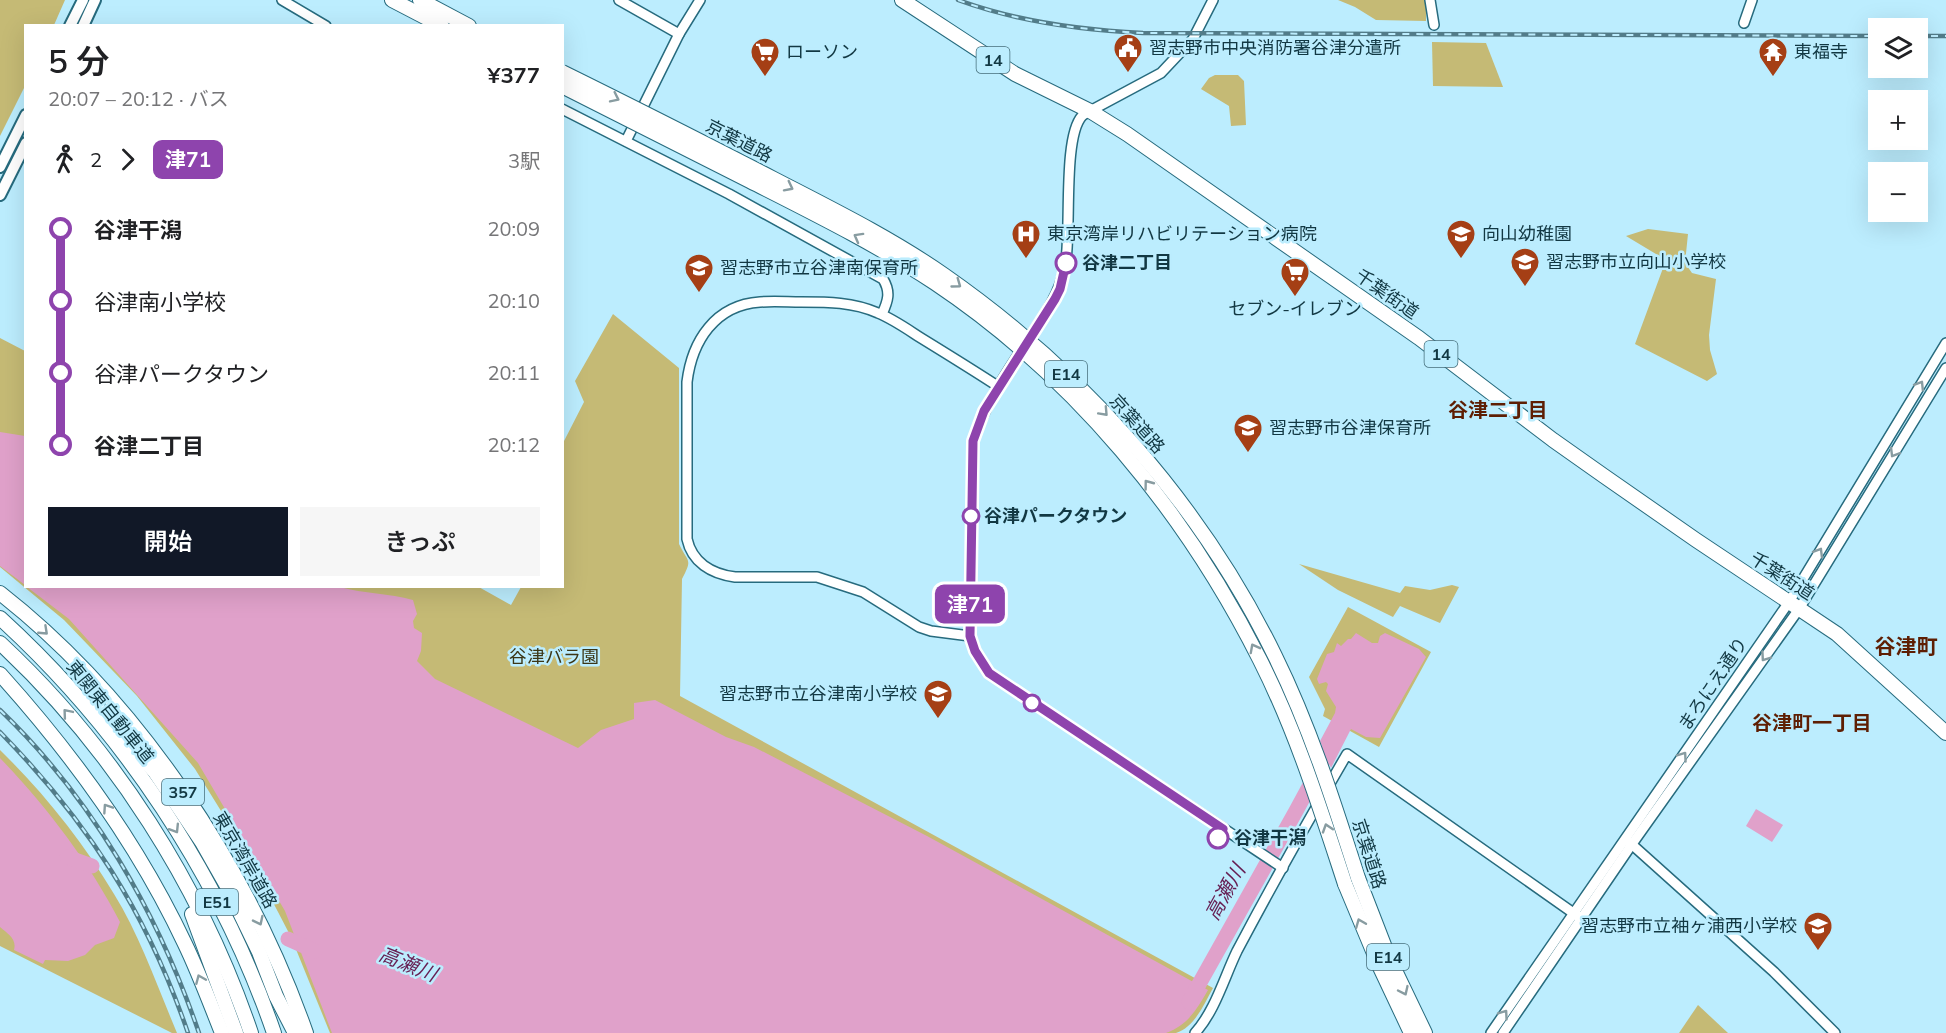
<!DOCTYPE html>
<html lang="ja">
<meta charset="utf-8">
<style>
body{margin:0;font-family:Mulish,"Noto Sans JP",sans-serif;background:#f6f6f6;color:#202124;height:100vh;display:flex;flex-direction:column;font-size:22px;white-space:nowrap}
*{box-sizing:border-box;margin:0}
p{font-size:20px;color:#757577}
.icon{flex:none;width:33px;height:33px;fill:none;stroke:currentColor;stroke-width:2;stroke-linecap:round;stroke-linejoin:round}
.map{position:relative;flex:1;overflow:hidden}
.sheet{position:absolute;left:24px;top:24px;width:540px;height:564px;display:flex;flex-direction:column;background:#fff;border-radius:0px;box-shadow:0 6px 24px #0002}
.sheet>*{flex:none}
.badge{padding:0 12px;border-radius:9px;font-size:21px;line-height:39px}
.controls{position:absolute;left:1868px;top:18px;display:grid;gap:12px}
.controls a{display:grid;place-items:center;width:60px;height:60px;border-radius:0px;background:#fff;box-shadow:0 6px 24px #0002;font-size:30px}
.map>.badge{position:absolute;translate:-50% -50%;box-shadow:0 0 0 3px #fff}
.legs{display:flex;align-items:center;gap:9px;height:66px;padding:0 24px;font-size:20px}
.legs p{margin-inline-start:auto}
.summary{display:flex;align-items:center;justify-content:space-between;height:102px;padding:0 24px}
h1{font-size:33px;font-weight:600;line-height:45px}
.action{display:flex;gap:12px;margin-top:auto;padding:12px 24px}
.action a{flex:1;height:69px;border-radius:0px;background:#111827;color:#fff;font-size:24px;font-weight:600;line-height:69px;text-align:center}
.action a+a{background:#f6f6f6;color:#202124}
ul{padding:0 24px;list-style:none}
li{display:flex;align-items:center;gap:21px;height:72px;font-size:22px}
li i{display:grid;place-items:center;width:9px;height:100%;margin:0 8px;background:currentColor}
li i::after{content:'';width:15px;height:15px;margin:-8px;border:4px solid;border-radius:50%;background:#fff}
li p{margin-inline-start:auto}
li:first-child i{background:linear-gradient(#0000 50%,currentColor 0)}
li:last-child i{background:linear-gradient(currentColor 50%,#0000 0)}
.map>svg:first-child{display:block}
.green{fill:#c5ba75}
.water{fill:#e0a1ca}
.lines{fill:none;stroke-linecap:round;stroke-linejoin:round}
.river{stroke:#e0a1ca;stroke-width:15}
.minor-casing{stroke:#276b7e;stroke-width:12}
.major-casing{stroke:#276b7e;stroke-width:14}
.highway-casing{stroke:#276b7e;stroke-width:16}
.minor{stroke:#fff;stroke-width:9}
.major{stroke:#fff;stroke-width:10}
.highway{stroke:#fff;stroke-width:14}
.rail-casing{stroke:#527c89;stroke-width:4.5}
.rail{stroke:#bcedfe;stroke-width:2;stroke-dasharray:7;stroke-linecap:butt}
.highway-bridge-casing{stroke:#276b7e;stroke-width:16;stroke-linecap:butt}
.highway-bridge{stroke:#fff;stroke-width:14}
.oneway{stroke:#889ca1}
.line-1-casing{stroke:#fff;stroke-width:14}
.line-1{stroke:#8e44ad;stroke-width:9}
.stop-1-dot{fill:#fff;stroke:#8e44ad;stroke-width:3}
.labels{text-anchor:middle;stroke-width:5;stroke-linejoin:round;paint-order:stroke}
.shield{fill:#bcedfe;stroke:#456e7b;stroke-width:1.5}
.shield-label{font-size:16px;font-weight:bold;fill:#123843}
.poi-label{font-size:18px;fill:#123843;stroke:#bcedfe;text-anchor:start}
.street-label{font-size:18px;fill:#123843;stroke:#bcedfe}
.stop-label{font-size:18px;font-weight:bold;fill:#123843;stroke:#bcedfe;text-anchor:start}
.park-label{font-size:18px;fill:#3b3616;stroke:#bcedfe}
.neighbourhood-label{font-size:20px;font-weight:bold;fill:#5e1e03;stroke:#bcedfe}
.water-label{font-size:20px;font-style:italic;fill:#661e52;stroke:#bcedfe}
.quarter-label{font-size:21px;font-weight:bold;fill:#5e1e03;stroke:#bcedfe}
</style>
<div class="map">
<svg width="1946" height="1033" viewBox="0 0 1946 1033">
<rect width="100%" height="100%" fill="#bcedfe"/>
<!-- green -->
<g class="green">
<path d="M 0,0 L 65,0 L 54,25 L 26,26 L 25,86 L 0,136 Z"/>
<path d="M 1338,0 L 1426,0 L 1426,21 L 1376,20 L 1355,7 Z"/>
<path d="M 1432,42 L 1486,43 L 1503,87 L 1433,86 Z"/>
<path d="M 1215,75 L 1238,75 L 1244,81 L 1246,125 L 1231,126 L 1229,106 L 1201,89 L 1209,78 Z"/>
<path d="M 1648,229 L 1688,234 L 1685,263 L 1692,273 L 1716,279 L 1709,335 L 1710,350 L 1717,374 L 1707,381 L 1635,344 L 1666,260 L 1626,236 Z"/>
<path d="M 613,314 L 679,368 L 679,544 C 688,563 693,558 682,579 L 680,696 L 1213,988 C 1204,1004 1195,1027 1176,1033 L 330,1033 L 291,937 L 249,856 L 195,769 L 137,696 L 64,620 L 0,567 L 0,338 L 25,351 L 26,586 L 477,586 L 511,605 L 521,587 L 562,586 L 563,443 L 584,402 L 575,381 Z"/>
<path d="M 1299,564 L 1400,593 L 1405,586 L 1430,590 L 1452,585 L 1459,587 L 1440,623 L 1400,606 L 1393,617 L 1338,590 Z"/>
<path d="M 1348,607 L 1431,652 L 1379,747 L 1323,716 L 1325,709 L 1309,677 Z"/>
<path d="M 0,750 C 44,793 83,842 114,894 C 140,936 158,988 177,1033 L 172,1033 L 0,946 Z"/>
<path d="M 1698,1005 L 1728,1033 L 1679,1033 Z"/>
</g>
<!-- water -->
<g class="water">
<path d="M 0,432 L 25,436 L 25,585 L 0,566 Z"/>
<path d="M 340,587 C 364,594 389,593 413,600 L 417,614 L 413,621 L 414,628 L 422,633 L 421,651 L 417,661 L 435,679 L 578,748 L 601,730 L 634,719 L 634,703 L 655,700 L 726,737 L 754,747 L 927,836 L 1208,990 C 1197,1009 1188,1025 1166,1033 L 332,1033 L 285,911 L 198,763 L 69,619 L 27,587 Z"/>
<path d="M 1356,633 L 1372,643 L 1378,643 L 1380,636 L 1385,633 L 1419,649 L 1426,657 L 1380,738 L 1366,737 L 1351,729 L 1331,768 L 1320,741 L 1335,713 L 1336,707 L 1326,691 L 1328,684 L 1326,682 L 1319,684 L 1317,679 L 1327,654 L 1334,652 L 1337,643 L 1341,646 L 1348,639 L 1351,639 Z"/>
<path d="M 0,758 C 47,807 89,862 120,922 L 114,938 L 95,945 L 85,955 L 68,961 L 45,960 L 43,964 L 14,950 C 17,939 8,934 0,927 Z"/>
<path d="M 1756,809 L 1783,825 L 1772,842 L 1746,826 Z"/>
</g>
<g class="lines">
<!-- river -->
<g class="river">
<path d="M 67,857 L 92,866"/>
<path d="M 288,939 L 315,951"/>
<path d="M 1189,1002 L 1296,811 L 1336,737"/>
</g>
<!-- minor casing -->
<g class="minor-casing">
<g id="minor">
<path d="M 282,0 L 326,26"/>
<path d="M 619,0 L 679,34"/>
<path d="M 1213,0 L 1193,39 L 1161,73 L 1090,111 C 1087,113 1084,114 1082,116 C 1062,138 1072,235 1065,267 C 1059,295 1044,316 1028,340 C 1007,372 985,404 973,441 L 970,636 L 975,651 L 989,673 L 1283,868"/>
<path d="M 1430,0 L 1434,25"/>
<path d="M 1744,23 L 1752,0"/>
<path d="M 562,109 L 729,194 L 883,279 C 891,292 888,301 882,314"/>
<path d="M 626,141 L 679,34 L 700,0"/>
<path d="M 970,636 L 931,631 L 919,627 L 863,592 L 817,577 L 735,577 C 711,574 692,562 687,539 L 687,382 C 692,341 715,305 760,302 C 774,301 788,302 801,302 C 828,302 853,302 878,313 C 893,319 907,329 921,338 C 947,354 973,370 999,387"/>
<path d="M 1628,841 L 1774,972 L 1835,1033"/>
<path d="M 1195,1033 C 1215,1011 1224,978 1237,951 C 1272,885 1309,819 1347,754 L 1579,917"/>
<path d="M 1491,1033 L 1789,602 L 1946,343"/>
<path d="M 1503,1033 L 1632,844 L 1799,609 L 1946,368"/>
</g>
</g>
<!-- major casing -->
<g class="major-casing">
<g id="major">
<path d="M 70,26 L 83,0"/>
<path d="M 83,26 L 95,0"/>
<path d="M 0,167 L 26,115"/>
<path d="M 0,195 L 26,143"/>
</g>
</g>
<!-- highway casing -->
<g class="highway-casing">
<g id="highway">
<path d="M 392,0 L 442,26"/>
<path d="M 420,0 L 469,26"/>
<path d="M 902,0 L 1015,74 L 1090,111 L 1127,134 L 1419,338 L 1553,440 L 1604,476 L 1696,540 L 1837,634 L 1946,733"/>
<path d="M 0,593 C 138,701 248,868 306,1033"/>
<path d="M 0,618 C 123,730 220,876 274,1033"/>
<path d="M 0,643 C 114,749 201,886 251,1033"/>
<path d="M 0,674 C 73,755 138,844 185,944 C 199,973 210,1003 222,1033"/>
<path d="M 98,709 L 155,772 L 202,842 L 227,886 L 259,952 L 276,996 L 295,1033"/>
<path d="M 1358,878 L 1389,958 L 1425,1033"/>
<path d="M 1345,884 L 1378,963 L 1411,1033"/>
<path d="M 192,914 L 236,1033"/>
</g>
</g>
<!-- minor -->
<use href="#minor" class="minor"/>
<!-- major -->
<use href="#major" class="major"/>
<!-- highway -->
<use href="#highway" class="highway"/>
<!-- rail casing -->
<g class="rail-casing">
<g id="rail">
<path d="M 958,0 C 1018,22 1080,30 1143,33 L 1878,36"/>
<path d="M 1917,36 L 1946,36"/>
<path d="M 0,710 C 92,798 158,913 199,1033"/>
<path d="M 0,732 C 88,822 147,913 188,1033"/>
</g>
</g>
<!-- rail -->
<use href="#rail" class="rail"/>
<!-- highway-bridge casing -->
<g class="highway-bridge-casing">
<g id="highway-bridge">
<path d="M 562,72 C 633,107 704,143 774,179 C 832,209 891,238 944,275 C 1083,372 1201,504 1275,656 C 1310,727 1334,803 1358,878"/>
<path d="M 562,86 C 625,118 688,150 750,181 C 813,213 876,244 935,283 C 1074,376 1185,511 1260,660 C 1296,731 1320,808 1345,884"/>
</g>
</g>
<!-- highway-bridge -->
<use href="#highway-bridge" class="highway-bridge"/>
</g>
<!-- one-way arrows -->
<defs><path id="oneway-chevron" d="M-2-3.5L2.5 0L-2 3.5" fill="none" stroke-width="1.6" stroke-linecap="round" stroke-linejoin="round" transform="scale(1.5)"/></defs>
<g class="oneway">
<use href="#oneway-chevron" transform="translate(615 98) rotate(26)"/>
<use href="#oneway-chevron" transform="translate(789 187) rotate(27)"/>
<use href="#oneway-chevron" transform="translate(858 237) rotate(-151)"/>
<use href="#oneway-chevron" transform="translate(957 284) rotate(36)"/>
<use href="#oneway-chevron" transform="translate(1920 385) rotate(-58)"/>
<use href="#oneway-chevron" transform="translate(1104 412) rotate(47)"/>
<use href="#oneway-chevron" transform="translate(1894 453) rotate(121)"/>
<use href="#oneway-chevron" transform="translate(1148 484) rotate(-127)"/>
<use href="#oneway-chevron" transform="translate(1819 552) rotate(-59)"/>
<use href="#oneway-chevron" transform="translate(44 631) rotate(43)"/>
<use href="#oneway-chevron" transform="translate(1254 648) rotate(-118)"/>
<use href="#oneway-chevron" transform="translate(1765 657) rotate(125)"/>
<use href="#oneway-chevron" transform="translate(67 713) rotate(-130)"/>
<use href="#oneway-chevron" transform="translate(1683 756) rotate(-55)"/>
<use href="#oneway-chevron" transform="translate(107 808) rotate(-124)"/>
<use href="#oneway-chevron" transform="translate(1327 828) rotate(-108)"/>
<use href="#oneway-chevron" transform="translate(175 829) rotate(58)"/>
<use href="#oneway-chevron" transform="translate(259 921) rotate(64)"/>
<use href="#oneway-chevron" transform="translate(1360 923) rotate(-112)"/>
<use href="#oneway-chevron" transform="translate(200 979) rotate(-113)"/>
<use href="#oneway-chevron" transform="translate(1404 991) rotate(65)"/>
<use href="#oneway-chevron" transform="translate(1504 1014) rotate(-55)"/>
</g>
<g class="lines">
<!-- line-1 casing -->
<g class="line-1-casing">
<path id="line-1" d="M 1066,263 L 1060,289 L 1055,299 L 984,411 L 973,441 L 970,636 L 975,651 L 989,673 L 1223,829 L 1218,838"/>
</g>
<!-- line-1 -->
<use href="#line-1" class="line-1"/>
</g>
<!-- icons -->
<defs>
<g id="civic-pin" transform="scale(1.5)"><path d="M0 17L-7.5 6A9.5 9.5 0 1 1 7.5 6Z" fill="#a53f15" stroke="#bcedfe"/><path d="M-.6-6.5H3V-4.5H.6V-3L4-1V1h2V6H-6V1h2V-1L-.6-3ZM-1.2 2.5V6h2.4V2.5Z" fill="#fff"/></g>
<g id="supermarket-pin" transform="scale(1.5)"><path d="M0 17L-7.5 6A9.5 9.5 0 1 1 7.5 6Z" fill="#a53f15" stroke="#bcedfe"/><path d="M-6-5.5h2.5l.6 2H6L4.5 2H-2.5L-4.4-4H-6ZM-1.5 3.2a1.3 1.3 0 1 0 .1 0ZM3 3.2a1.3 1.3 0 1 0 .1 0Z" fill="#fff"/></g>
<g id="temple-pin" transform="scale(1.5)"><path d="M0 17L-7.5 6A9.5 9.5 0 1 1 7.5 6Z" fill="#a53f15" stroke="#bcedfe"/><path d="M0-6L5-2H3V0L6.5 2.5H4V6H1.5V3h-3V6H-4V2.5H-6.5L-3 0V-2H-5Z" fill="#fff"/></g>
<g id="hospital-pin" transform="scale(1.5)"><path d="M0 17L-7.5 6A9.5 9.5 0 1 1 7.5 6Z" fill="#a53f15" stroke="#bcedfe"/><path d="M-5-5h3v3.5h4V-5h3V5h-3V1.5h-4V5h-3Z" fill="#fff"/></g>
<g id="school-pin" transform="scale(1.5)"><path d="M0 17L-7.5 6A9.5 9.5 0 1 1 7.5 6Z" fill="#a53f15" stroke="#bcedfe"/><path d="M0-5L7-2L0 1L-7-2ZM-4 1L0 2.5L4 1V4Q0 6-4 4Z" fill="#fff"/></g>
</defs>
<g fill-rule="evenodd">
<use href="#civic-pin" x="1128" y="48"/>
<use href="#supermarket-pin" x="765" y="52"/>
<use href="#temple-pin" x="1773" y="52"/>
<use href="#hospital-pin" x="1026" y="234"/>
<use href="#school-pin" x="1461" y="234"/>
<use href="#school-pin" x="1525" y="262"/>
<use href="#school-pin" x="699" y="268"/>
<use href="#supermarket-pin" x="1295" y="272"/>
<use href="#school-pin" x="1248" y="428"/>
<use href="#school-pin" x="938" y="694"/>
<use href="#school-pin" x="1818" y="926"/>
</g>
<!-- markers -->
<g class="stop-1-dot">
<circle cx="1066" cy="263" r="10"/>
<circle cx="971" cy="516" r="8"/>
<circle cx="1032" cy="703" r="8"/>
<circle cx="1218" cy="838" r="10"/>
</g>
<g class="labels">
<!-- shield labels -->
<g class="shield">
<rect x="976.5" y="47" width="33" height="26" rx="4.5"/>
<rect x="1424.5" y="341" width="33" height="26" rx="4.5"/>
<rect x="1045" y="361" width="42" height="26" rx="4.5"/>
<rect x="162" y="779" width="42" height="26" rx="4.5"/>
<rect x="196" y="889" width="42" height="26" rx="4.5"/>
<rect x="1367" y="944" width="42" height="26" rx="4.5"/>
</g>
<g class="shield-label">
<text x="993" y="66">14</text>
<text x="1441" y="360">14</text>
<text x="1066" y="380">E14</text>
<text x="183" y="798">357</text>
<text x="217" y="908">E51</text>
<text x="1388" y="963">E14</text>
</g>
<!-- poi labels -->
<g class="poi-label">
<text x="1149" y="54">習志野市中央消防署谷津分遣所</text>
<text x="786" y="58">ローソン</text>
<text x="1794" y="58">東福寺</text>
<text x="1047" y="240">東京湾岸リハビリテーション病院</text>
<text x="1482" y="240">向山幼稚園</text>
<text x="1546" y="268">習志野市立向山小学校</text>
<text x="720" y="274">習志野市立谷津南保育所</text>
<text x="1295" y="315" text-anchor="middle">セブン-イレブン</text>
<text x="1269" y="434">習志野市谷津保育所</text>
<text x="917" y="700" text-anchor="end">習志野市立谷津南小学校</text>
<text x="1797" y="932" text-anchor="end">習志野市立袖ヶ浦西小学校</text>
</g>
<!-- street labels -->
<g class="street-label">
<text transform="translate(739 141) rotate(27)" y="6">京葉道路</text>
<text transform="translate(1387 294) rotate(35)" y="6">千葉街道</text>
<text transform="translate(1137 424) rotate(48)" y="6">京葉道路</text>
<text transform="translate(1782 576) rotate(33)" y="6">千葉街道</text>
<text transform="translate(1713 684) rotate(-56)" y="6">まろにえ通り</text>
<text transform="translate(110 712) rotate(51)" y="6">東関東自動車道</text>
<text transform="translate(1369 854) rotate(72)" y="6">京葉道路</text>
<text transform="translate(245 860) rotate(60)" y="6">東京湾岸道路</text>
</g>
<!-- stop labels -->
<g class="stop-label">
<text x="1082" y="269">谷津二丁目</text>
<text x="984" y="522">谷津パークタウン</text>
<text x="1234" y="844">谷津干潟</text>
</g>
<!-- park labels -->
<g class="park-label">
<text x="554" y="663">谷津バラ園</text>
</g>
<!-- neighbourhood labels -->
<g class="neighbourhood-label">
<text x="1498" y="417">谷津二丁目</text>
<text x="1812" y="730">谷津町一丁目</text>
</g>
<!-- water labels -->
<g class="water-label">
<text transform="translate(1225 892) rotate(-61)" y="7">高瀬川</text>
<text transform="translate(408 964) rotate(22)" y="7">高瀬川</text>
</g>
<!-- quarter labels -->
<g class="quarter-label">
<text x="1906" y="654">谷津町</text>
</g>
</g>
</svg>
<div class="controls">
<a><svg class="icon" aria-label="layers" viewBox="0 0 24 24"><path d="M12 4l9 5-9 5-9-5zM3 14l9 5 9-5"/></svg></a>
<a>+</a>
<a>−</a>
</div>
<b class="badge" style="left:970px;top:604px;background:#8e44ad;color:#fff">津71</b>
<section class="sheet">
<div class="summary"><div><h1>5 分</h1><p>20:07 – 20:12 · バス</p></div><b>¥377</b></div>
<div class="legs"><svg class="icon" aria-label="walk" viewBox="0 0 24 24"><circle cx="13" cy="4" r="2"/><path d="M13 8l-2 6 4 7M11 14l-3 7M7 12l3-4h3l4 4"/></svg>2<svg class="icon" aria-label="forward" viewBox="0 0 24 24"><path d="M9 5l7 7-7 7"/></svg><b class="badge" style="background:#8e44ad;color:#fff">津71</b><p>3駅</p></div>
<ul>
<li><i style="color:#8e44ad"></i><b>谷津干潟</b><p>20:09</p></li>
<li><i style="color:#8e44ad"></i><span>谷津南小学校</span><p>20:10</p></li>
<li><i style="color:#8e44ad"></i><span>谷津パークタウン</span><p>20:11</p></li>
<li><i style="color:#8e44ad"></i><b>谷津二丁目</b><p>20:12</p></li>
</ul>
<div class="action"><a>開始</a><a>きっぷ</a></div>
</section>
</div>
